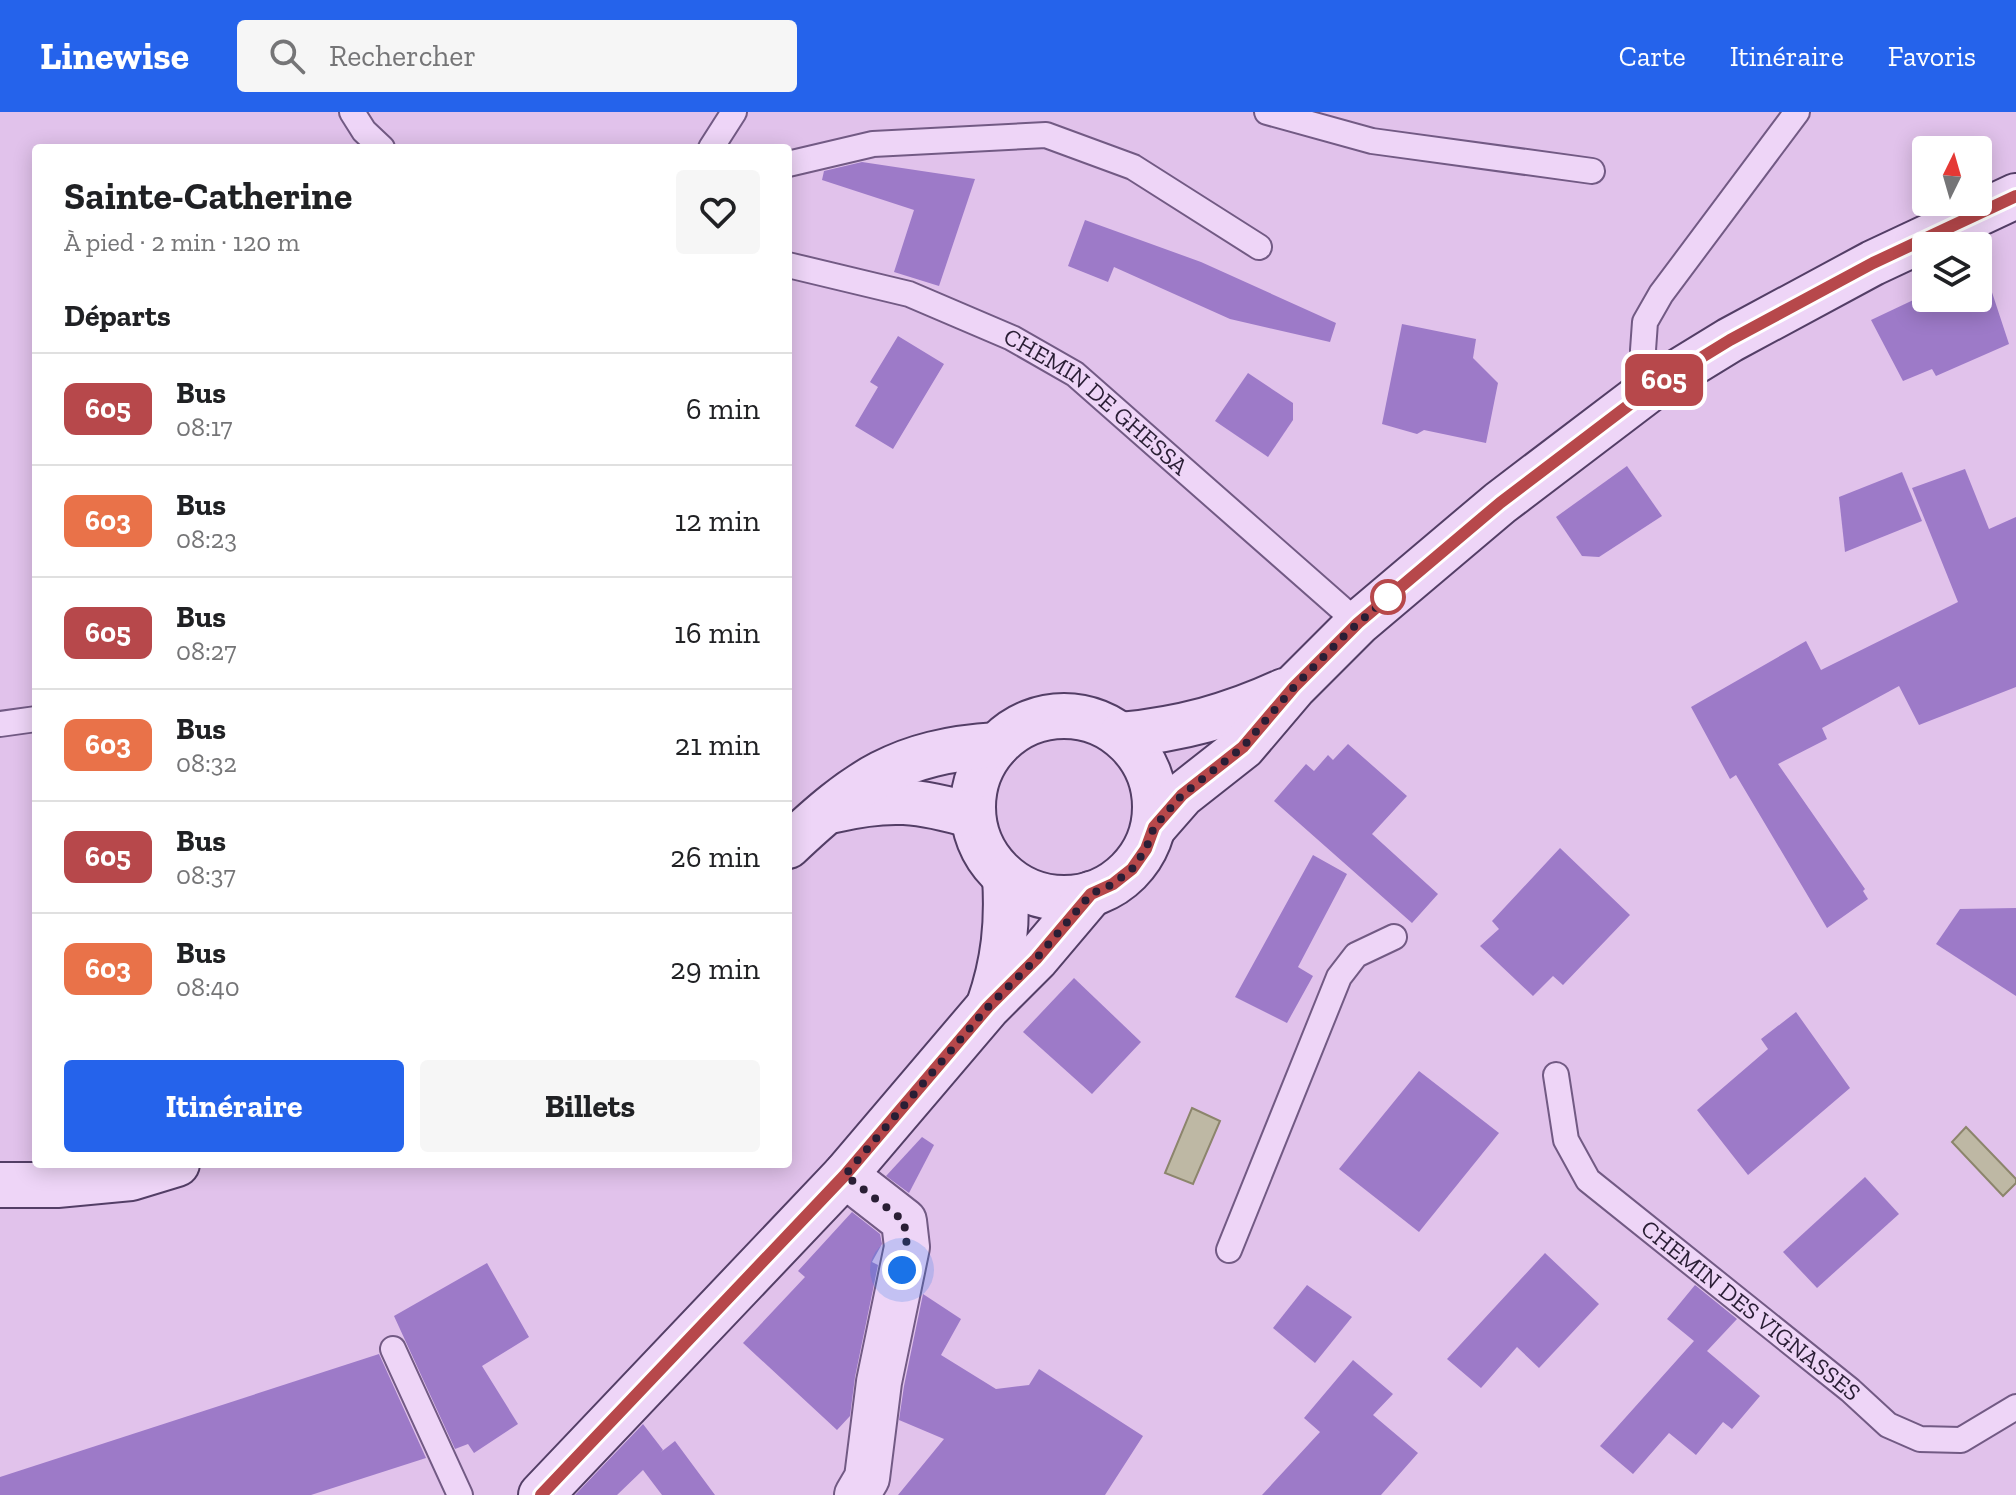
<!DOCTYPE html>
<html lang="fr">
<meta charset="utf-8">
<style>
body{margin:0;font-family:"Zilla Slab",serif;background:#f6f6f6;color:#202124;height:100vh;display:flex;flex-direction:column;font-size:30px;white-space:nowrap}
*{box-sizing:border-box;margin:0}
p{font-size:26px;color:#757577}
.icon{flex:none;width:44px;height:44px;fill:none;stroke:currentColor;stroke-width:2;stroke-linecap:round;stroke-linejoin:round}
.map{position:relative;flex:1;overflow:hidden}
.panel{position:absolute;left:32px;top:32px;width:760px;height:1024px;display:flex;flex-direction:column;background:#fff;border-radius:8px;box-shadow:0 4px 20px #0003}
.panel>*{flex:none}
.badge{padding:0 16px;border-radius:12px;font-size:28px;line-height:52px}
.needle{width:52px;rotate:5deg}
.fabs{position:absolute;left:1912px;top:24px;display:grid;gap:16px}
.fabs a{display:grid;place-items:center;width:80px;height:80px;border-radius:8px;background:#fff;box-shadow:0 4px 20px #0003;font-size:40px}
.you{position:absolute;width:40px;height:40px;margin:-20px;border:6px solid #fff;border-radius:50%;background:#1a73e8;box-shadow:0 0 0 12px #1a73e833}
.map>.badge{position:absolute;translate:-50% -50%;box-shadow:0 0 0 4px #fff}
h2{padding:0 32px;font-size:30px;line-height:72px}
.round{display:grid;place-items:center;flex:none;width:84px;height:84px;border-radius:8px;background:#f6f6f6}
.head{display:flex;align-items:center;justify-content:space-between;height:136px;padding:0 32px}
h1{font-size:38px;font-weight:700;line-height:60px}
.button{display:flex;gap:16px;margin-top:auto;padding:16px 32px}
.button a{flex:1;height:92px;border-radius:8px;background:#2563eb;color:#fff;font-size:32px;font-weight:700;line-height:92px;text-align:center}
.button a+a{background:#f6f6f6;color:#202124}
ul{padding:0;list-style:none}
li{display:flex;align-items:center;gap:24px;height:112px;padding:0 32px;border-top:2px solid #e0e0e0}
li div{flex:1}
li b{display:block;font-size:30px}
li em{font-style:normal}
li .badge{min-width:88px;font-weight:700;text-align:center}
header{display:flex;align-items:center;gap:48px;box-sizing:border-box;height:112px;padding:0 40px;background:#2563eb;color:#fff}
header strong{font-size:38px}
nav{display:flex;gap:44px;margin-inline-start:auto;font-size:28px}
.search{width:560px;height:72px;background:#f6f6f6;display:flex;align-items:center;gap:20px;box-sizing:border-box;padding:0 28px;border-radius:8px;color:#757577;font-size:30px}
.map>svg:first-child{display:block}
.water{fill:#beb8a4;stroke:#8c856c;stroke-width:2}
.building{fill:#9d7ac8}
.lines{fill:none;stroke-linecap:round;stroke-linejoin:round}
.lane-casing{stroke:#725a84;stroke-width:28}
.street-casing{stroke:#725a84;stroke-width:48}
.secondary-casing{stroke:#533e66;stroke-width:48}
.lane{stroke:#eed5f7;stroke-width:24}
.street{stroke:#eed5f7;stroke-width:44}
.secondary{stroke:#eed5f7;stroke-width:44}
.line-casing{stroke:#fff;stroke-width:18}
.line{stroke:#b7484b;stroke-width:12}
.walk{stroke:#2a1e35;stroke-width:8;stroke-dasharray:0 14.4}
.stop-dot{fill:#fff;stroke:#b7484b;stroke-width:4}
.labels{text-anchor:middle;stroke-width:8;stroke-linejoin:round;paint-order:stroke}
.street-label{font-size:24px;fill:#2a1e35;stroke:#ebd1f3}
</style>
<header>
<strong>Linewise</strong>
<div class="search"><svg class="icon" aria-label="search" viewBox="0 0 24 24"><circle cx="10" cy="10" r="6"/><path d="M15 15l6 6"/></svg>Rechercher</div>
<nav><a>Carte</a><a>Itinéraire</a><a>Favoris</a></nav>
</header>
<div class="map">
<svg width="2016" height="1383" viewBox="0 0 2016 1383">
<rect width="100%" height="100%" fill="#e1c2eb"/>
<!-- water -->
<g class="water">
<path d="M 1192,996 L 1220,1009 L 1193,1072 L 1165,1061 Z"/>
<path d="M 1966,1015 L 2016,1067 L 2016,1071 L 2003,1084 L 1952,1030 Z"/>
</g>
<!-- building -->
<g class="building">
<path d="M 862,50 L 975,67 L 939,174 L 894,160 L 914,98 L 822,68 L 824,59 Z"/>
<path d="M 1085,108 L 1201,150 L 1336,211 L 1330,230 L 1230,207 L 1114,155 L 1108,170 L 1068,154 Z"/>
<path d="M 1984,156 L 2009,232 L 1936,264 L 1932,257 L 1903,269 L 1871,208 L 1926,182 L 1926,186 L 1978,186 L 1978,158 Z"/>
<path d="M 1402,212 L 1476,227 L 1473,246 L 1498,271 L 1486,331 L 1424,318 L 1417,322 L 1382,312 Z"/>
<path d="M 898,224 L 944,252 L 893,337 L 855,314 L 878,275 L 870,270 Z"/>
<path d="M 1248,261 L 1293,291 L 1293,308 L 1268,345 L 1215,309 Z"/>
<path d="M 1627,354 L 1662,404 L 1599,445 L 1582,444 L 1556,405 Z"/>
<path d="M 1965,357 L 1989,417 L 2016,405 L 2016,575 L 1919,613 L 1899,574 L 1822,616 L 1827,627 L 1778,652 L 1865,777 L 1863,779 L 1868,787 L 1827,816 L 1736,663 L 1730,667 L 1691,595 L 1806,529 L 1821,558 L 1958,490 L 1912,376 Z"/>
<path d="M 1902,360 L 1922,409 L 1845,440 L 1839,385 Z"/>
<path d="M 1348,632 L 1407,684 L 1372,722 L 1438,782 L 1412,811 L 1274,689 L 1306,652 L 1314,659 L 1328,643 L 1333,648 Z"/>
<path d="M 1560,736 L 1630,803 L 1563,873 L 1553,864 L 1533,884 L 1480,834 L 1499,817 L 1492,809 Z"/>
<path d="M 1313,743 L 1347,762 L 1298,855 L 1313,864 L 1287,911 L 1235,885 Z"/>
<path d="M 2016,796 L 2016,884 L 1936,832 L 1960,797 Z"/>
<path d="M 1074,866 L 1141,930 L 1092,982 L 1023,920 Z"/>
<path d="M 1796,900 L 1850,976 L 1748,1063 L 1697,998 L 1768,937 L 1761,927 Z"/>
<path d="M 1419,959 L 1499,1021 L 1419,1120 L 1339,1057 Z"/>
<path d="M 922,1025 L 934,1033 L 909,1081 L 886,1064 Z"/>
<path d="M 1865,1065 L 1899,1102 L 1817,1176 L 1783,1140 Z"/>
<path d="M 852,1100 L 880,1122 L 882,1132 L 872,1150 L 878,1153 L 855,1265 L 850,1304 L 837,1318 L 743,1231 L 805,1165 L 798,1159 Z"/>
<path d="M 1545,1141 L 1599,1192 L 1539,1256 L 1517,1235 L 1481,1276 L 1447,1247 Z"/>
<path d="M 487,1151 L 529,1225 L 482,1254 L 518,1312 L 474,1341 L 468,1332 L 455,1337 L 394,1204 Z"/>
<path d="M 1307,1173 L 1352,1205 L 1315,1251 L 1273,1216 Z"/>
<path d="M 1695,1173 L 1737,1207 L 1707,1239 L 1760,1284 L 1732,1317 L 1723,1310 L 1696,1343 L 1669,1321 L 1633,1362 L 1600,1334 L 1694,1229 L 1667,1207 Z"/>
<path d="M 923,1182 L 961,1207 L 941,1243 L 996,1277 L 1029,1273 L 1039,1257 L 1143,1324 L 1105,1383 L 898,1383 L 944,1327 L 899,1308 L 904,1274 Z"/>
<path d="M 379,1242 L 426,1346 L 311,1383 L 0,1383 L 0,1365 Z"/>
<path d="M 1353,1248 L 1393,1282 L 1373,1303 L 1418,1341 L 1381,1383 L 1262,1383 L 1320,1320 L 1304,1306 Z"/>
<path d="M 643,1312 L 663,1338 L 661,1340 L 675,1329 L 715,1383 L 662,1383 L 643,1358 L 617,1383 L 575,1383 Z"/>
</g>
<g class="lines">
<!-- lane casing -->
<g class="lane-casing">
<g id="lane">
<path d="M 352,0 L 364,19 L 382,36"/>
<path d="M 1267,0 L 1372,29 L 1592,59"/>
<path d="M 711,36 L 734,0"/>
<path d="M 788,52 L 873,32 L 1046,23 L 1133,55 L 1259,135"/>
<path id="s1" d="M 788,153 L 909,182 L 1012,226 L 1075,262 L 1358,511"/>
<path d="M 1650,277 L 1643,238 L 1645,210 L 1661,182 L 1797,0"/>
<path d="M 0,612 L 36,607"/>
<path id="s2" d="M 1556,963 L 1566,1028 L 1588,1068 L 1850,1278 L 1888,1313 L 1920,1327 L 1961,1328 L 2016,1295"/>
<path d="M 1229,1138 L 1339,865 L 1356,843 L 1394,825"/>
<path d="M 393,1237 L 460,1383"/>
</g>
</g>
<!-- street casing -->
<g class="street-casing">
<path id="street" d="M 845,1063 L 904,1109 L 907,1135 L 879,1270 L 867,1366 L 857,1383"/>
</g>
<!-- secondary casing -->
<g class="secondary-casing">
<g id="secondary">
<circle cx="1064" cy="695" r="91"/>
<path d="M 1121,623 C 1181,617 1230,604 1284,579"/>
<path d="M 834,698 C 890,685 919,688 973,704"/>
<path d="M 1154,715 L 1182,683 L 1243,635 L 1294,575 L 1358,511 L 1500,391 L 1650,277 L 1730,228 L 1873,151 L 2016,84"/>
<path d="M 788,734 C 857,669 899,639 997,633"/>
<path d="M 989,893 C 1004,850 1008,811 1005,765"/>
<path d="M 0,1073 L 57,1073 L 131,1066 L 177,1052"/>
<path d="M 541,1383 L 845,1063 L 988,895 L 1036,847 L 1091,782"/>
</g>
</g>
<!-- lane -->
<use href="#lane" class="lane"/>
<!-- street -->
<use href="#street" class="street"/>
<!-- secondary -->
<use href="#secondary" class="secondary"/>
</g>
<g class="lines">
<!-- line casing -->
<g class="line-casing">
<path id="line" d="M 541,1383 L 845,1063 L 988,895 L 1036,847 L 1091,782 L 1113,772 L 1132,757 L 1146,737 L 1154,715 L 1182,683 L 1243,635 L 1294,575 L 1358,511 L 1500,391 L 1650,277 L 1730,228 L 1873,151 L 2016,84"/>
</g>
<!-- line -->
<use href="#line" class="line"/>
<!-- walk -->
<path class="walk" d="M 902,1158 L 907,1135 L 904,1109 L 845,1063 L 988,895 L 1036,847 L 1091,782 L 1113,772 L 1132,757 L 1146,737 L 1154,715 L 1182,683 L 1243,635 L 1294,575 L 1348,520 L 1388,485"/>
</g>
<!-- markers -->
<circle class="stop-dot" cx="1388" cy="485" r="16"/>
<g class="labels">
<!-- street labels -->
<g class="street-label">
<text dy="8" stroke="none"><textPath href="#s1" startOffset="342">CHEMIN DE GHESSA</textPath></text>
<text dy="8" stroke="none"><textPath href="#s2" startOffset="320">CHEMIN DES VIGNASSES</textPath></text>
</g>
</g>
</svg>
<div class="fabs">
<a><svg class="needle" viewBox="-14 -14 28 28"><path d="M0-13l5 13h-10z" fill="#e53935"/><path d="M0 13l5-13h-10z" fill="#757577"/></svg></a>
<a><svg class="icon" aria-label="layers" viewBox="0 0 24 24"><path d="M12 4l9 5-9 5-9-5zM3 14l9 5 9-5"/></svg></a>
</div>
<div class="you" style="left:902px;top:1158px"></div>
<b class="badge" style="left:1664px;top:268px;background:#b7484b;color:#fff">605</b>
<section class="panel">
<div class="head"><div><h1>Sainte-Catherine</h1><p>À pied · 2 min · 120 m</p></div><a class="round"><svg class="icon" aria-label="heart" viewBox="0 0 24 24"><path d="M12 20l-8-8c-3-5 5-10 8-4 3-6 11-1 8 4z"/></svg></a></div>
<h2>Départs</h2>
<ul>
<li><span class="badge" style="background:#b7484b;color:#fff">605</span><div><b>Bus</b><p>08:17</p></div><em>6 min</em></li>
<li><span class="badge" style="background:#e97249;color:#fff">603</span><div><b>Bus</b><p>08:23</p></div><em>12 min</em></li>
<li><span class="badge" style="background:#b7484b;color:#fff">605</span><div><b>Bus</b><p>08:27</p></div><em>16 min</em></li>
<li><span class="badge" style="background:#e97249;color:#fff">603</span><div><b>Bus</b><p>08:32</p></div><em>21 min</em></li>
<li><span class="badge" style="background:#b7484b;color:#fff">605</span><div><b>Bus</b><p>08:37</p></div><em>26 min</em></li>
<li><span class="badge" style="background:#e97249;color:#fff">603</span><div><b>Bus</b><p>08:40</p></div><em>29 min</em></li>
</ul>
<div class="button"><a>Itinéraire</a><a>Billets</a></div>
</section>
</div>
